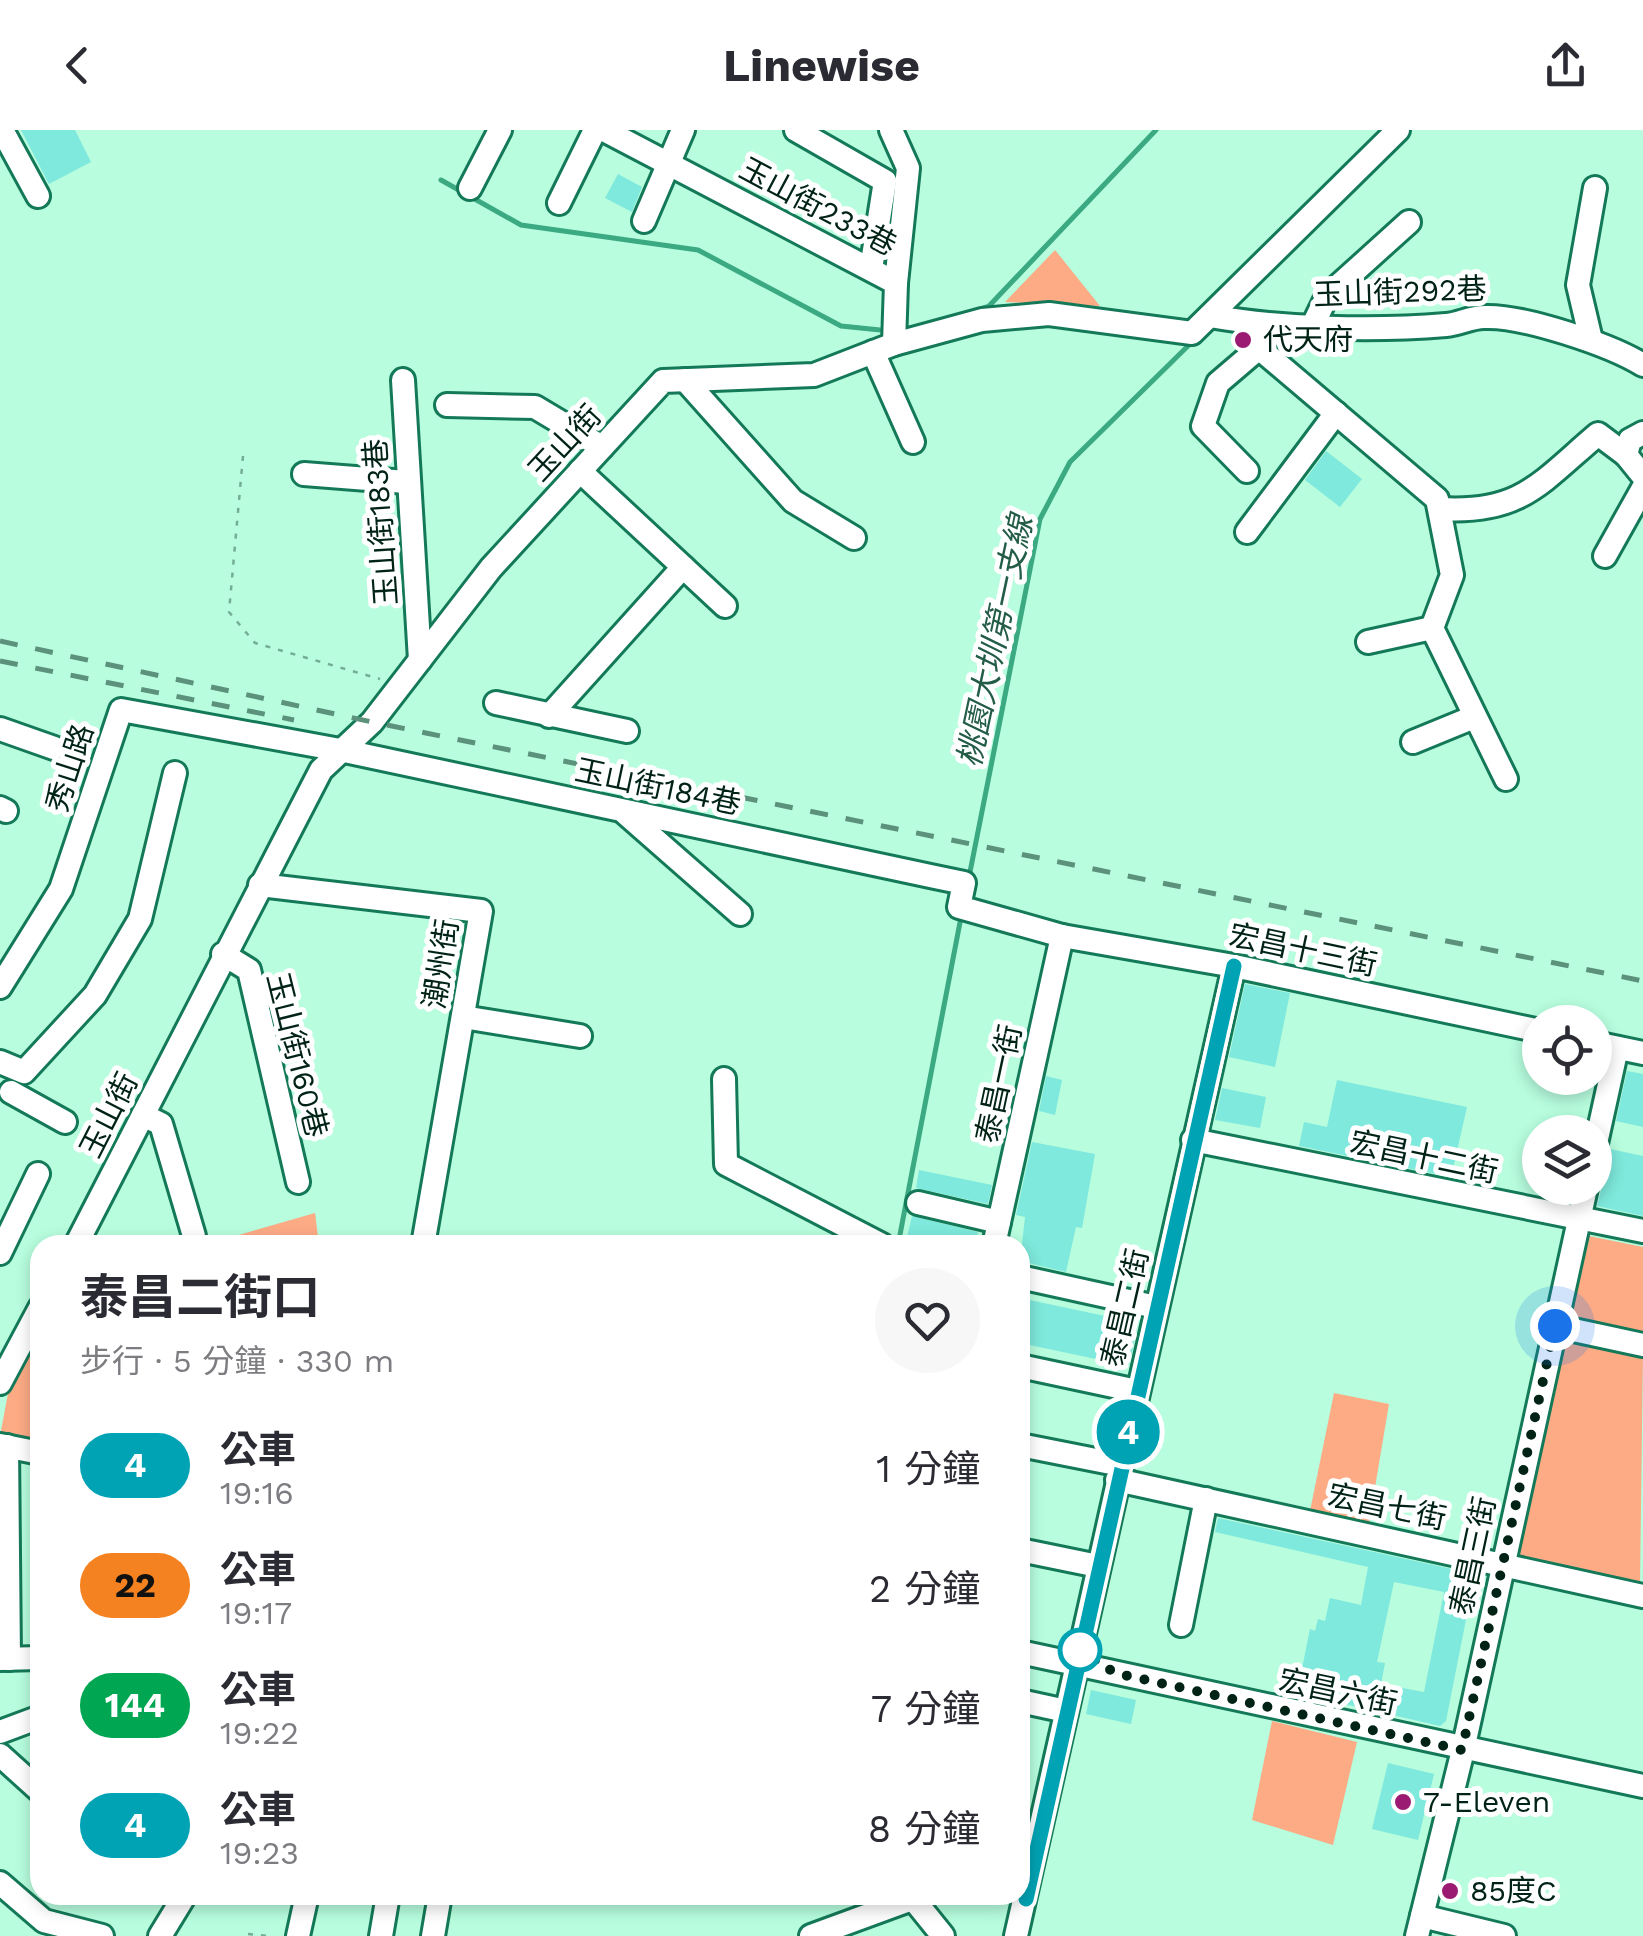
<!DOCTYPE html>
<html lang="zh-TW">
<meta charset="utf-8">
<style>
body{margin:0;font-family:"Work Sans","Noto Sans TC",sans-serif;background:#f7f7f7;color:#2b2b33;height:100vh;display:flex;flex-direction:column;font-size:38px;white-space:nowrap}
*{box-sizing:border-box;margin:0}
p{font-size:32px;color:#7c7c81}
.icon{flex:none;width:55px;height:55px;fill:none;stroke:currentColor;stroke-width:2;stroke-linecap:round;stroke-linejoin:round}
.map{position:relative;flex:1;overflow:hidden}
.details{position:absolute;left:30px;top:1105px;width:1000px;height:670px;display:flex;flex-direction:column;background:#fff;border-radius:30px;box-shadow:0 5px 15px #0003}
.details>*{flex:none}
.badge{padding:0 20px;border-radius:32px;font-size:35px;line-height:65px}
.tools{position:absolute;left:1522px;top:875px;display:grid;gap:20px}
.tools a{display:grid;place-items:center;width:90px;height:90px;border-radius:50%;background:#fff;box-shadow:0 5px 15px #0003;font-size:50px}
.you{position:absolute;width:50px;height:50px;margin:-25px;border:8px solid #fff;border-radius:50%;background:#1a73e8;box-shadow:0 0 0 15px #1a73e833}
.map>.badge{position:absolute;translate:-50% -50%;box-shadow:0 0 0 5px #fff}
.round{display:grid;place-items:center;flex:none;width:105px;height:105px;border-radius:52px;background:#f7f7f7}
.overview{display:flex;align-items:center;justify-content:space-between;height:170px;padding:0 50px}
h1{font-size:48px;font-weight:700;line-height:75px}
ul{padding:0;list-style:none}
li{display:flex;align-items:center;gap:30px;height:120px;padding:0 50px}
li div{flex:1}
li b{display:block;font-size:38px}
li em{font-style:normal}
li .badge{min-width:110px;font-weight:700;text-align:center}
header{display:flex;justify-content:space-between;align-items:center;height:130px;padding:0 50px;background:#fff;font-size:45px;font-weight:700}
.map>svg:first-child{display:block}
.green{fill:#fcab85}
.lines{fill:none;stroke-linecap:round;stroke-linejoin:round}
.stream{stroke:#3ba981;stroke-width:5}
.building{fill:#7ee9dc;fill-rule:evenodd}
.minor-casing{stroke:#147958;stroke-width:28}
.path{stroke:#74ad95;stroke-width:2.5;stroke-dasharray:5 8;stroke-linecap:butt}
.minor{stroke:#fff;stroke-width:22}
.rail{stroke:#5c917b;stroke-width:5;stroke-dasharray:18 18;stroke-linecap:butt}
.line-casing{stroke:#fff;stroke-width:22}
.line{stroke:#00a3b4;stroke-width:15}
.walk{stroke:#002316;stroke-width:10;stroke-dasharray:0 18}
.poi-dot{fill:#9a1b71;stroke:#fff;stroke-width:4}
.stop-dot{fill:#fff;stroke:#00a3b4;stroke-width:5}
.labels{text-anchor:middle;stroke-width:10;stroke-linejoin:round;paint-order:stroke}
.street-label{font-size:30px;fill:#002316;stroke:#fff}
.poi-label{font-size:30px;fill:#002316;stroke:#fff;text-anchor:start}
.water-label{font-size:32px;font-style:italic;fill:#235c47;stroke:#fff}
</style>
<header><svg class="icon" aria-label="back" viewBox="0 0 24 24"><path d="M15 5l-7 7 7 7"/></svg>Linewise<svg class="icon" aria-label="share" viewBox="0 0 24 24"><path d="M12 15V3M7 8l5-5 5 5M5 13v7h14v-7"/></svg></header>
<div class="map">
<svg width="1643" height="1806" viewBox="0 0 1643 1806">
<rect width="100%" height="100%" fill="#b7fdde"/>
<!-- green -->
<g class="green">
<path d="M 1055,120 L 1100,176 L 1005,172 Z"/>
<path d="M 315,1083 L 319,1115 L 204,1115 Z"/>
<path d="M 1589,1106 L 1643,1117 L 1643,1204 L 1571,1189 Z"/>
<path d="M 40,1192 L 40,1314 L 0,1306 L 12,1242 Z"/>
<path d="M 1563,1204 L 1643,1223 L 1640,1454 L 1515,1426 Z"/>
<path d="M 1334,1263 L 1389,1274 L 1369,1393 L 1310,1381 Z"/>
<path d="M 1272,1591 L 1357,1612 L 1333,1715 L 1252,1690 Z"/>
</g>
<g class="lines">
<!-- stream -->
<g class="stream">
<path d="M 441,50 L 521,95 L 698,120 L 841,196 L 890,201"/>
<path d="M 977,180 L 989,176 L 1156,0"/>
<path d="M 969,747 L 1040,389 L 1070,332 L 1194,210"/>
<path d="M 898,1115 L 962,782"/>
</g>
</g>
<!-- building -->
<g class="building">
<path d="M 21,0 L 75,0 L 91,32 L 49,54 Z"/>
<path d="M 618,44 L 642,57 L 632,82 L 605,68 Z"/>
<path d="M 1326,321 L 1362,349 L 1340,377 L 1305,350 Z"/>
<path d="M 1245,854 L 1290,863 L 1275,937 L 1229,927 Z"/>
<path d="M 1627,941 L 1643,944 L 1643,997 L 1616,991 Z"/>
<path d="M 1046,946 L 1062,950 L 1055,985 L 1039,981 Z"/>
<path d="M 1337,950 L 1467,977 L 1451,1047 L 1299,1016 L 1304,992 L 1327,997 Z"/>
<path d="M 1222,958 L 1266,967 L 1260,998 L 1215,990 Z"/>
<path d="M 1032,1012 L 1095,1024 L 1082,1098 L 1076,1097 L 1066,1142 L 1020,1131 L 1025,1087 L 1016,1085 Z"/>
<path d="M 1610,1019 L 1643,1026 L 1643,1086 L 1597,1076 L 1601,1060 L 1595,1046 L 1597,1033 Z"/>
<path d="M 919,1040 L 992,1055 L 988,1074 L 916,1058 Z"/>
<path d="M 912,1086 L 978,1102 L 975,1115 L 944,1115 L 907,1107 Z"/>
<path d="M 1020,1168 L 1138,1193 L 1129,1236 L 1020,1213 Z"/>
<path d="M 1218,1388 L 1475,1444 L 1446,1591 L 1440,1596 L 1297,1563 L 1310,1499 L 1315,1501 L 1318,1489 L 1325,1491 L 1330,1468 L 1361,1475 L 1368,1437 L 1215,1402 ZM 1394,1452 L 1444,1462 L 1424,1562 L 1381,1554 L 1385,1533 L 1377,1532 Z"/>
<path d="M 1091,1560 L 1136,1570 L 1131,1594 L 1086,1584 Z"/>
<path d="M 1388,1633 L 1434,1644 L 1418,1710 L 1372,1699 Z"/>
</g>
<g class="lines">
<!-- minor casing -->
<g class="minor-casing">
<g id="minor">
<path d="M 2,0 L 38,66"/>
<path d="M 604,0 L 896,153 L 894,214"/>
<path d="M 796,0 L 885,51 L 871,139"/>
<path d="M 891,0 L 908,38 L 896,153"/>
<path d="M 470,58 L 500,0"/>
<path d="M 559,73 L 595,0"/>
<path d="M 644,91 L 683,0"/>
<path d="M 1210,186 C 1283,199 1373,201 1446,195 C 1459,194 1471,187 1484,187 C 1522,185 1611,215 1643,235"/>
<path d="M 1252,194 L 1259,218 L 1437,369 L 1452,445 L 1432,498 L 1506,649"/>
<path d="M 1313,195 L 1327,166 L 1409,92"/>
<path d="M 1591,210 L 1578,155 L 1595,58"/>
<path d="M 873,222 L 913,312"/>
<path d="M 403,250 L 420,530"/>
<path d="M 685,250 L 793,371 L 854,408"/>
<path d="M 447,275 L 535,277 L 602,317"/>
<path d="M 1643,303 L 1630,310 L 1626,325 L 1643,346"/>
<path d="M 580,341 L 725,476"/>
<path d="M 1247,341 L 1203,296 L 1218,253 L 1259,218"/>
<path d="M 304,344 L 406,352"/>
<path d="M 1440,379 C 1521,384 1540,353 1598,304 L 1626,325"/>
<path d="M 1247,402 L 1336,283"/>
<path d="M 1605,426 L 1643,358"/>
<path d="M 1368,512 L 1432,498"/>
<path d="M 496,573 L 627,601"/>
<path d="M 549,586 L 683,437"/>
<path d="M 0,599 L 54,618"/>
<path d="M 1413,612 L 1474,587"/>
<path d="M 0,678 L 6,681"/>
<path d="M 626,684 L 740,784"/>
<path d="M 260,755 L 481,781 L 423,1115"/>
<path d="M 223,824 L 249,840 L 298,1052"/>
<path d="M 0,857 L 61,759 L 121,580 L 340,620 L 935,747 L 964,753 L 959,777 L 1062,806 L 1234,836 L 1540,901"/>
<path d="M 463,887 L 580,906"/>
<path d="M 1595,913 L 1643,923"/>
<path d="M 0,932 L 24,942 L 95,865 L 140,789 L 175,643"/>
<path d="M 724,949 L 726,1034 L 882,1115"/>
<path d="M 11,962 L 65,992"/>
<path d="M 143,985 L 161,994 L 194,1106"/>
<path d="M 1193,1010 L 1643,1101"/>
<path d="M 1595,1018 L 1617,918"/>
<path d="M 918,1073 L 999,1092"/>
<path d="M 76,1115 L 321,640 L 372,592 L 491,438 L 663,251 L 814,245 L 894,214 L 982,190 L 1049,184 L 1192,203 L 1398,0"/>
<path d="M 994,1115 L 1062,806"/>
<path d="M 0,1123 L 38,1044"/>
<path d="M 1020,1147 L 1156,1177"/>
<path d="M 1555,1196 L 1643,1215"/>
<path d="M 1020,1236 L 1137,1261"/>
<path d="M 0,1253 L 40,1178"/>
<path d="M 0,1315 L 40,1323"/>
<path d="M 1020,1315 L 1121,1335"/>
<path d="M 7,1316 L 9,1529"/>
<path d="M 1117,1350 L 1643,1466"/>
<path d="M 1020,1420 L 1098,1436"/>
<path d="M 1181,1495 L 1206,1369"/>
<path d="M 1020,1522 L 1643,1656"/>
<path d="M 0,1529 L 40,1528"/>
<path d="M 1020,1571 L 1066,1581"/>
<path d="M 0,1602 L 40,1587"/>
<path d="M 0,1625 L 40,1661"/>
<path d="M 0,1753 L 44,1791 L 102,1806"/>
<path d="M 910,1765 L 943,1806"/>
<path d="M 1422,1786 L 1504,1806"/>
<path d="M 160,1806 L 185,1765"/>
<path d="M 298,1806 L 307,1765"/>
<path d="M 381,1806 L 388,1765"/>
<path d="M 433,1806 L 440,1765"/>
<path d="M 811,1806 L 912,1769"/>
<path d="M 1016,1806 L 1234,836"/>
<path d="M 1417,1806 L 1463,1620 L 1586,1058"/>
</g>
</g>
<!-- path -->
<g class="path">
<path d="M 243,326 L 229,482 L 255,513 L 380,549"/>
<path d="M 248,1804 L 268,1806"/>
</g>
<!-- minor -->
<use href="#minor" class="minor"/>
<!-- rail -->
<g class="rail">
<path d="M 0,511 L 372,592 L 1643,851"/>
<path d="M 0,531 L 294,590"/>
</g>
</g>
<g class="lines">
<!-- line casing -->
<g class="line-casing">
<path id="line" d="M 1026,1769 L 1234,836"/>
</g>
<!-- line -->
<use href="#line" class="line"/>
<!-- walk -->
<path class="walk" d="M 1080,1520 L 1115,1543 L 1462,1620 L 1555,1196"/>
</g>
<!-- markers -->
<g class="poi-dot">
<circle cx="1243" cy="210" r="10"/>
<circle cx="1403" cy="1672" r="10"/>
<circle cx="1450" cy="1761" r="10"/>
</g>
<circle class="stop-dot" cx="1080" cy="1520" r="20"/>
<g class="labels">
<!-- street labels -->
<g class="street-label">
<text transform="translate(818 77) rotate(28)" y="10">玉山街233巷</text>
<text transform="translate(1400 162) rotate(-2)" y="10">玉山街292巷</text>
<text transform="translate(565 313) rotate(-47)" y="10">玉山街</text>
<text transform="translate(381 392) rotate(-94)" y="10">玉山街183巷</text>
<text transform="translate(70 638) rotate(-72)" y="10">秀山路</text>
<text transform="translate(658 657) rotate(12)" y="10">玉山街184巷</text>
<text transform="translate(1303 820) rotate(12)" y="10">宏昌十三街</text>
<text transform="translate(441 834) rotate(-81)" y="10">潮州街</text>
<text transform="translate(297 925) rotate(76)" y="10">玉山街160巷</text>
<text transform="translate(999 954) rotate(-78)" y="10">泰昌一街</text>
<text transform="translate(109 985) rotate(-63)" y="10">玉山街</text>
<text transform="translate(1424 1027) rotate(12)" y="10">宏昌十二街</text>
<text transform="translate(1125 1178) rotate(-77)" y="10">泰昌二街</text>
<text transform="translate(1387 1377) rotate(12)" y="10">宏昌七街</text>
<text transform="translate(1473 1426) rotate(-78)" y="10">泰昌三街</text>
<text transform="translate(1338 1562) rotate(12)" y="10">宏昌六街</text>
</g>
<!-- poi labels -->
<g class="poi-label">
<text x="1263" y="220">代天府</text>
<text x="1423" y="1682">7-Eleven</text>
<text x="1470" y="1771">85度C</text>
</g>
<!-- water labels -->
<g class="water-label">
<text transform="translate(995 511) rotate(-78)" y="11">桃園大圳第一支線</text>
</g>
</g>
</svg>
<div class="tools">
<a><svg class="icon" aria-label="locate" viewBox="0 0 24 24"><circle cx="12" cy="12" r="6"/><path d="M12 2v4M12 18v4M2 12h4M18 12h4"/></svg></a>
<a><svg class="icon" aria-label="layers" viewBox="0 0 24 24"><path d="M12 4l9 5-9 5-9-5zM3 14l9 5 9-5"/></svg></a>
</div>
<div class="you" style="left:1555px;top:1196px"></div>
<b class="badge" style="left:1128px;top:1302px;background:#00a3b4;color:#fff">4</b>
<section class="details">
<div class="overview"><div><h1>泰昌二街口</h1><p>步行 · 5 分鐘 · 330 m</p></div><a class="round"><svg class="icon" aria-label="heart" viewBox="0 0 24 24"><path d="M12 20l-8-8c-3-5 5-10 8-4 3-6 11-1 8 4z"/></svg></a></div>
<ul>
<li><span class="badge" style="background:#00a3b4;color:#fff">4</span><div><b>公車</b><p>19:16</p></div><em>1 分鐘</em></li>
<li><span class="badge" style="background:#f58220;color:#111">22</span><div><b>公車</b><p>19:17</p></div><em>2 分鐘</em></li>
<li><span class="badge" style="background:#00a651;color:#fff">144</span><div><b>公車</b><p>19:22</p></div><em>7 分鐘</em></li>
<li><span class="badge" style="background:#00a3b4;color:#fff">4</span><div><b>公車</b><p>19:23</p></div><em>8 分鐘</em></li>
</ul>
</section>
</div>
